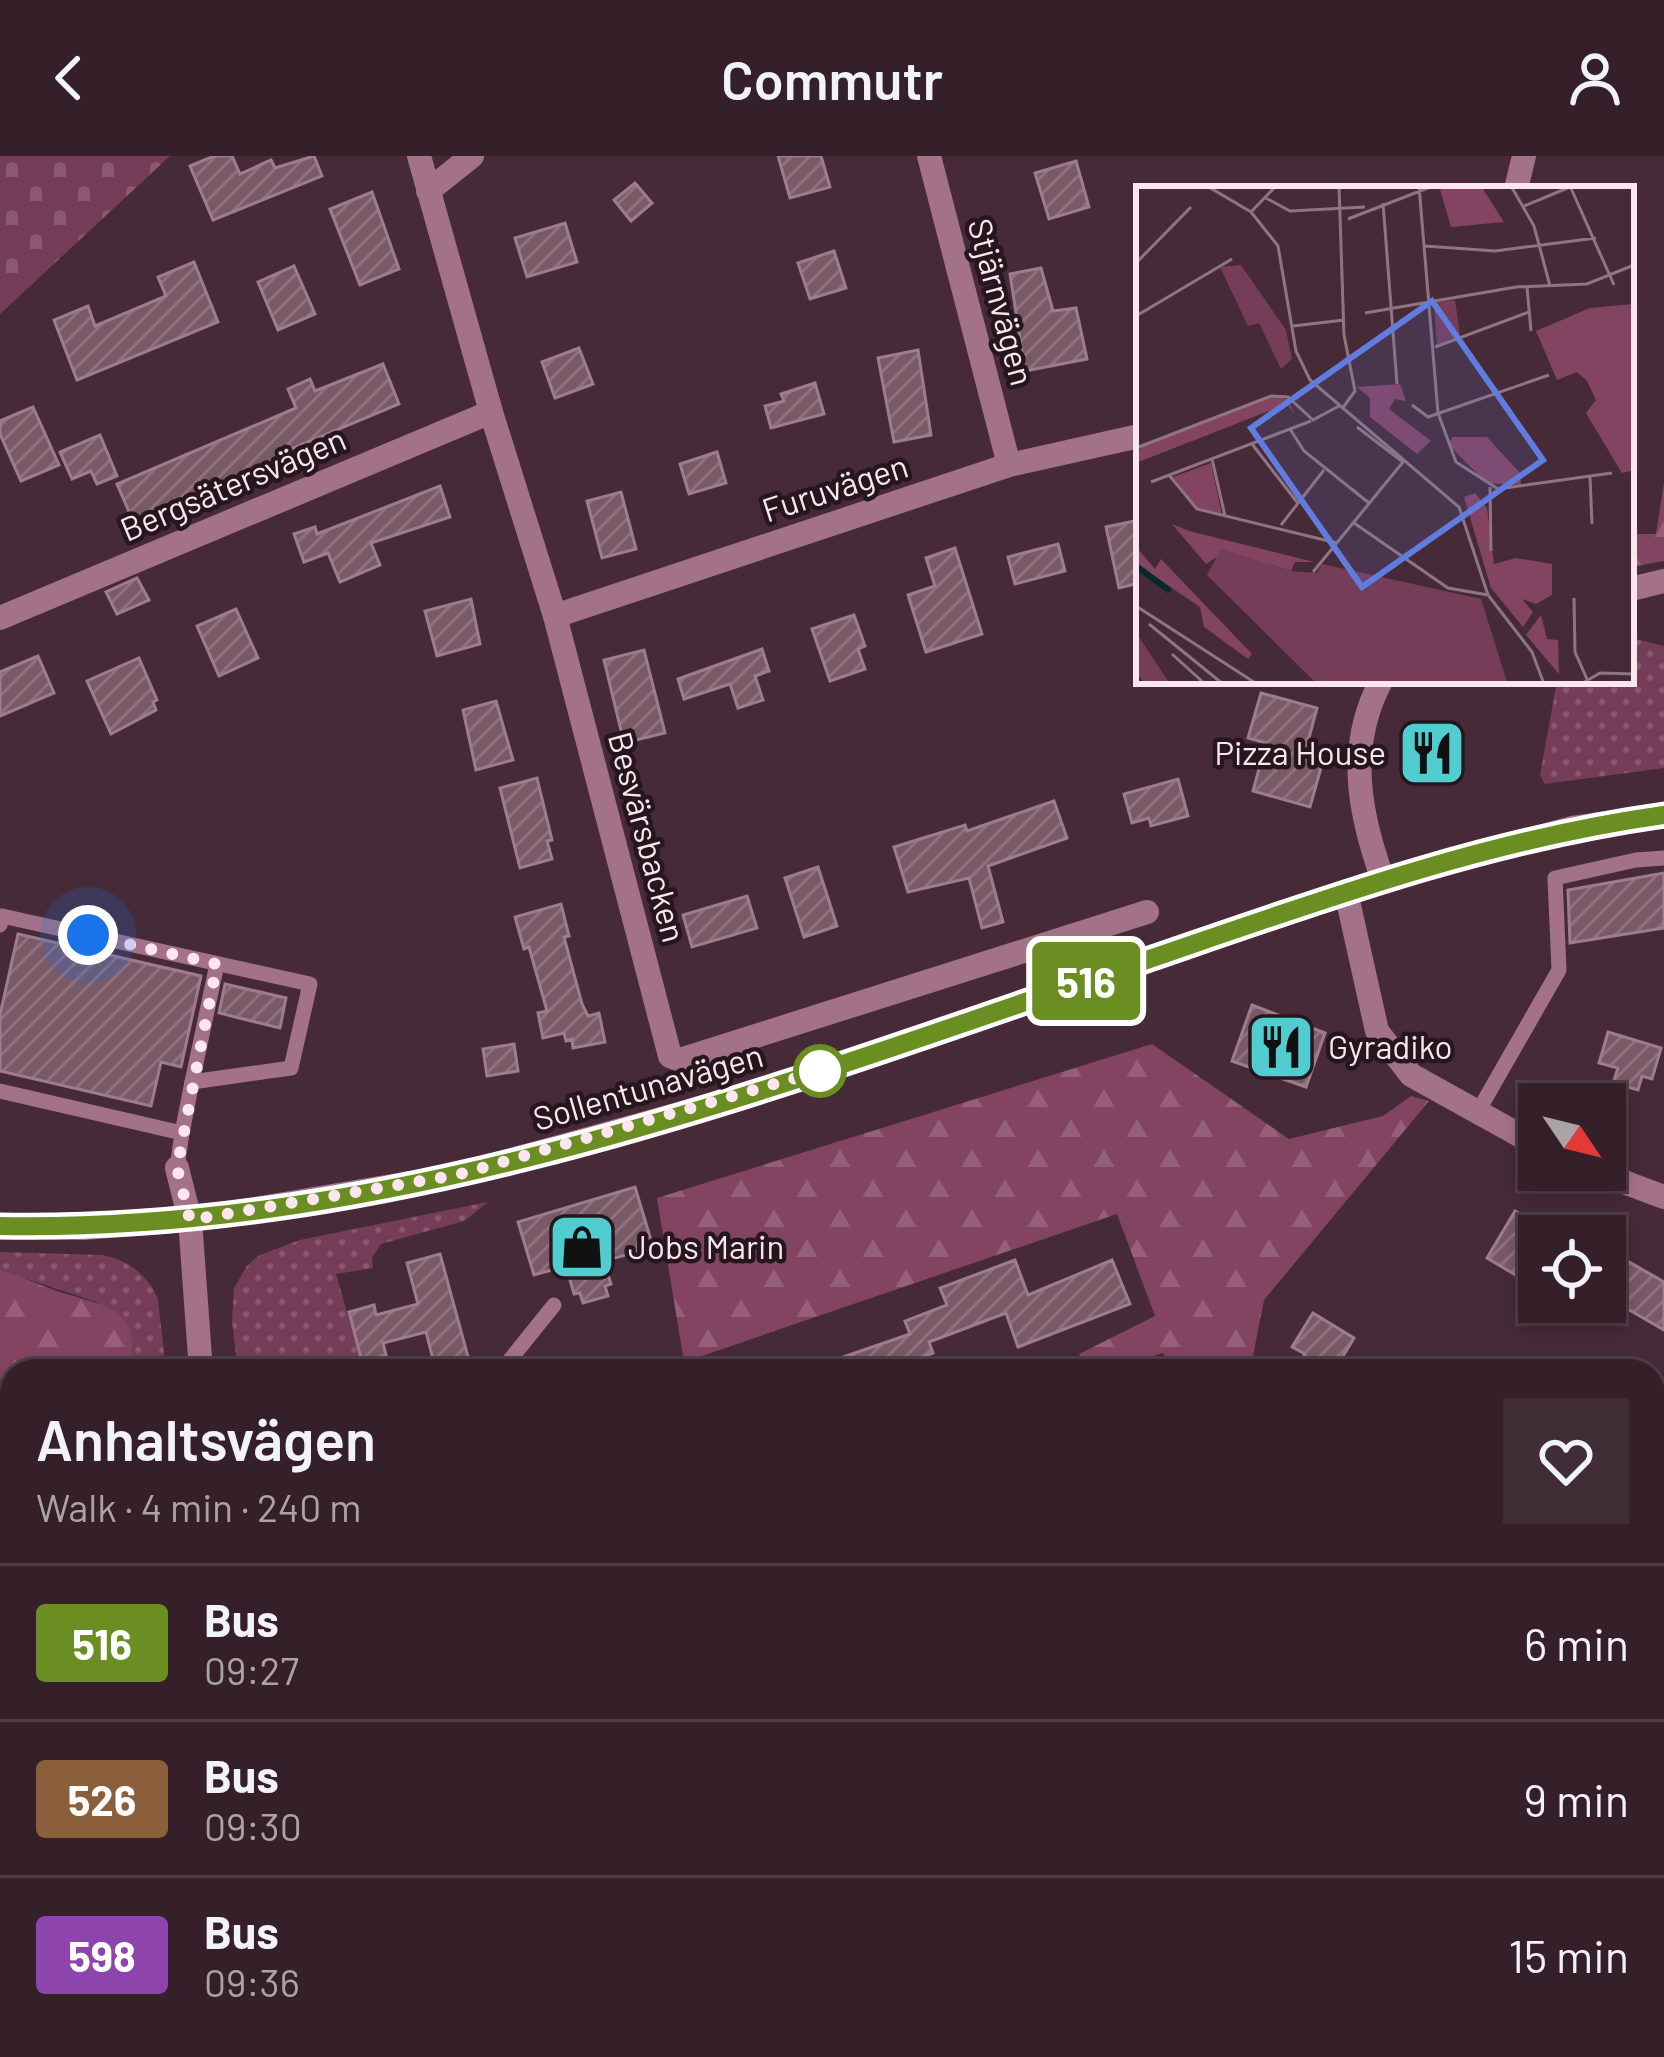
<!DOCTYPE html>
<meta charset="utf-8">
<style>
body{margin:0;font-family:Barlow,sans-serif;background:#402d35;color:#f1f3f6;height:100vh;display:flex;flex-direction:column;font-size:45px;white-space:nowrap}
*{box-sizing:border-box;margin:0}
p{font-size:39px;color:#aaa3a8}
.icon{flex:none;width:66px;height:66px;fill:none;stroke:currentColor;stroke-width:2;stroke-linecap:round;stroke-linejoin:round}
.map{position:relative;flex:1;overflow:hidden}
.side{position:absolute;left:0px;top:1203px;width:1665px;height:699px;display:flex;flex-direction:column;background:#352029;border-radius:36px 36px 0 0;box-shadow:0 6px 18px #0003,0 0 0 3px #4f3e46}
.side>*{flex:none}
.badge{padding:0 24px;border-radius:9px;font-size:42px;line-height:78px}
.needle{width:78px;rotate:125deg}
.tools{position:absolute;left:1518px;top:927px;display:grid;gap:24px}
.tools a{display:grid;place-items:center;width:108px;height:108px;border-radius:0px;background:#352029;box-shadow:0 6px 18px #0003,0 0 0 3px #4f3e46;font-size:60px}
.you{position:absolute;width:60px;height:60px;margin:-30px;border:9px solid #fff;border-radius:50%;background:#1a73e8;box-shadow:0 0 0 18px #1a73e833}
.map>.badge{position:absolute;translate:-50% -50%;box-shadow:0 0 0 6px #fff}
.round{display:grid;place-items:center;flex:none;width:126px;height:126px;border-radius:0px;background:#402d35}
.summary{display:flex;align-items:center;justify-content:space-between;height:204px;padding:0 36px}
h1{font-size:57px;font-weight:600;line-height:90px}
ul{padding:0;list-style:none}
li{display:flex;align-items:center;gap:36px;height:156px;padding:0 36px;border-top:3px solid #4f3e46}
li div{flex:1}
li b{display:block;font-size:45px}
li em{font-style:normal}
li .badge{min-width:132px;font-weight:700;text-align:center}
header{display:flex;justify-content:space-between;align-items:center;height:156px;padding:0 36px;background:#352029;font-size:54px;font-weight:600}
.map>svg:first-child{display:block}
.grass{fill:url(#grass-dots)}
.forest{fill:url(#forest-firs)}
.cemetery{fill:url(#cemetery-stones)}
.building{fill:url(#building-hatch);stroke:#9f7c8b;stroke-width:3}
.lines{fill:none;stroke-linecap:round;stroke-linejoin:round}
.service{stroke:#a47288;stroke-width:15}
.minor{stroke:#a47288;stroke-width:24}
.tertiary{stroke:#a47288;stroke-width:24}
.line-casing{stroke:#fff;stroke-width:27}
.line{stroke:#6b8e23;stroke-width:18}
.walk{stroke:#fbe6ef;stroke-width:12;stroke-dasharray:0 21.6}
.stop-dot{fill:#fff;stroke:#6b8e23;stroke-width:6}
.labels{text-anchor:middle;stroke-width:9;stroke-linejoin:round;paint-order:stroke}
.street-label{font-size:33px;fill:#fbe6ef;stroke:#25171d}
.poi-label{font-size:33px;fill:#fbe6ef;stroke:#25171d;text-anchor:start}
.inset-river{fill:none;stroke:#08292a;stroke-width:6}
.inset-road{fill:none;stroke:#8f7581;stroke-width:3}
.view{fill:#607cdf;fill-opacity:0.15;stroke:#607cdf;stroke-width:6}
.inset-edge{fill:none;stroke:#fbe6ef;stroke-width:6}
</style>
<header><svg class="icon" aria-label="back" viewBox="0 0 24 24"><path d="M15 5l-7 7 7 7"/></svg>Commutr<svg class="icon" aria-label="person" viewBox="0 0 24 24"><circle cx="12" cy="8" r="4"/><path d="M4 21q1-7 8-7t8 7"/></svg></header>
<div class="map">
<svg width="1664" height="1901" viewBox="0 0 1664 1901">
<defs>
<pattern id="grass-dots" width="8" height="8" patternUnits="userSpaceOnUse" patternTransform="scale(3)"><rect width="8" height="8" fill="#763d59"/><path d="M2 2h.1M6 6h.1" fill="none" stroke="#8a5971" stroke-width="1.8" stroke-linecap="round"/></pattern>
<pattern id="forest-firs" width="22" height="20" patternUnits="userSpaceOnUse" patternTransform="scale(3)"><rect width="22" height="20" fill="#834462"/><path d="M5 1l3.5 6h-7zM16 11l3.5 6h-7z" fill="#955f79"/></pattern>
<pattern id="cemetery-stones" width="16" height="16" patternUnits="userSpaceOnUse" patternTransform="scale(3)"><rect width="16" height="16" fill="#763d59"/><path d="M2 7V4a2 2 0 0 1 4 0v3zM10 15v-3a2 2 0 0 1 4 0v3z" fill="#8a5971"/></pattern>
<pattern id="building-hatch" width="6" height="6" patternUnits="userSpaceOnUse" patternTransform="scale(3)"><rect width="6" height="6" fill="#7a5967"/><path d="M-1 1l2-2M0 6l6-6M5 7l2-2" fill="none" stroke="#8e717d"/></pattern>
</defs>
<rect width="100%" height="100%" fill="#472a37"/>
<!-- grass -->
<g class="grass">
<path d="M 1631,482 L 1664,490 L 1664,612 L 1545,628 L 1540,619 L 1557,525 L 1631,525 Z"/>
<path d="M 488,1046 L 464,1065 L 381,1088 L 372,1102 L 373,1112 L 336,1118 L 364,1215 L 238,1215 L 232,1165 L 234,1132 L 247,1110 L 258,1100 L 300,1084 Z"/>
<path d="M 0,1096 L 102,1099 C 126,1103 150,1120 158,1144 L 166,1215 L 128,1215 L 97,1146 L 0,1114 Z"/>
<path d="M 1291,1890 L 1625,1890 L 1640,1899 L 1288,1901 Z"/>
</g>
<!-- forest -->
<g class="forest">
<path d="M 1664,327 L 1664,405 L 1631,411 L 1631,378 L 1656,378 Z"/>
<path d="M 1152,888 L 1289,983 L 1383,960 L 1411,940 L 1429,945 L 1264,1144 L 1250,1215 L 1182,1215 L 1162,1197 L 1114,1215 L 1086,1215 L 1079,1198 L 1155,1160 L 1117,1058 L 684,1206 L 657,1042 Z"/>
<path d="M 0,1114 C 22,1120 41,1130 63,1137 C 111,1151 144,1156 128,1215 L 12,1215 L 12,1261 L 0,1259 Z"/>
<path d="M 12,1482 L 12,1667 L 0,1660 L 0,1499 Z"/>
</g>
<!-- cemetery -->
<path class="cemetery" d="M 0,0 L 170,0 L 0,158 Z"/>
<!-- building -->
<g class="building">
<path d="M 214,0 L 232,0 L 240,18 L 271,4 L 275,12 L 314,0 L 322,20 L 213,64 L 190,10 Z"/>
<path d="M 778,0 L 821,0 L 830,31 L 790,42 Z"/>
<path d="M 1076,5 L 1089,51 L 1049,63 L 1035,17 Z"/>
<path d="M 635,27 L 652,47 L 631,65 L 614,44 Z"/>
<path d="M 372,36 L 399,113 L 360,129 L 330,53 Z"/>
<path d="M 565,67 L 577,106 L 527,121 L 515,82 Z"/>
<path d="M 834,95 L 846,132 L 810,143 L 798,107 Z"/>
<path d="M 194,106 L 218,166 L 77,224 L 54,164 L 88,150 L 95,170 L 166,140 L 158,121 Z"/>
<path d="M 294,110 L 315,158 L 278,174 L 258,126 Z"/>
<path d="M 1041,112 L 1053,155 L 1076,152 L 1087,203 L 1025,215 L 1010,118 Z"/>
<path d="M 579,192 L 593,228 L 555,242 L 542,206 Z"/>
<path d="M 918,194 L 931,279 L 894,286 L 878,202 Z"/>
<path d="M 383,208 L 399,248 L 279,298 L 281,303 L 262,312 L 133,365 L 117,328 L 296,252 L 288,233 L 310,223 L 315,235 Z"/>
<path d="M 815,227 L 824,258 L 771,272 L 765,250 L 784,245 L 781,238 Z"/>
<path d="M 33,251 L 59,309 L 21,325 L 0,278 L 0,265 Z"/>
<path d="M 100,279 L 117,320 L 97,328 L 91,315 L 72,323 L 60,296 Z"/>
<path d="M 717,296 L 726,327 L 689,338 L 680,308 Z"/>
<path d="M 440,330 L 450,361 L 371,387 L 380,409 L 340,426 L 328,397 L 304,406 L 294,378 L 315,371 L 317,378 Z"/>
<path d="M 621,336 L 636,393 L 602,402 L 587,345 Z"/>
<path d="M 1139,364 L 1139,427 L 1119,432 L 1106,371 Z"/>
<path d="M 1058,388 L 1065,415 L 1015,428 L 1008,401 Z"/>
<path d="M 955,392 L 982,478 L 926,496 L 908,439 L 935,430 L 926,402 Z"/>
<path d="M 137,422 L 149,444 L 117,458 L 106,436 Z"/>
<path d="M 471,443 L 480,488 L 437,500 L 425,455 Z"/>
<path d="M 236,453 L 258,502 L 219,520 L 197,470 Z"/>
<path d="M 854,459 L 865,490 L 858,493 L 865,513 L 830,525 L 812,473 Z"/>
<path d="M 762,493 L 769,515 L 755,520 L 763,544 L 738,552 L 730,528 L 684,543 L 678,523 Z"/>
<path d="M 644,494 L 665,577 L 624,587 L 604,504 Z"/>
<path d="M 38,500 L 54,537 L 0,560 L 0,516 Z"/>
<path d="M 139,502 L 157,544 L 153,546 L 156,554 L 111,578 L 87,525 Z"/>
<path d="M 1261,537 L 1317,552 L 1307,589 L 1326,594 L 1310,651 L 1253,635 L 1266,587 L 1248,582 Z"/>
<path d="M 496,545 L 513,604 L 476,614 L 463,554 Z"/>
<path d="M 1415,568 L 1461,581 L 1448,626 L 1402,613 Z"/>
<path d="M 537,622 L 552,684 L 547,685 L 552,703 L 520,712 L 500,632 Z"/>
<path d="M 1178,623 L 1188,660 L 1151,670 L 1149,662 L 1132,667 L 1124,638 Z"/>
<path d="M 1054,645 L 1067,682 L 988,710 L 1003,766 L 982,772 L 969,722 L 908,736 L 894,691 L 965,669 L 967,675 Z"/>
<path d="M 818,711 L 837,770 L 804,781 L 785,722 Z"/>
<path d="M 1664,717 L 1664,772 L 1570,787 L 1568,734 Z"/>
<path d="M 747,740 L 757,772 L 692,791 L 683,759 Z"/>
<path d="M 561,748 L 569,780 L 564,781 L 582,848 L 588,860 L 599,857 L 605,886 L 573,892 L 572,883 L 566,885 L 564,877 L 543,882 L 538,857 L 547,855 L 529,791 L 524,793 L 515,761 Z"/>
<path d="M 18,778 L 201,820 L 181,911 L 161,906 L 151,950 L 0,915 L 0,859 Z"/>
<path d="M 225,828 L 286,842 L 280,872 L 219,857 Z"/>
<path d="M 1252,849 L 1325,877 L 1306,931 L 1232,905 Z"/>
<path d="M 1608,876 L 1661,892 L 1652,923 L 1642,920 L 1638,934 L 1613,927 L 1618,912 L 1599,907 Z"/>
<path d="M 514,888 L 518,915 L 487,920 L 483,893 Z"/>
<path d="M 635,1031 L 651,1084 L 638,1088 L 640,1095 L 604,1105 L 611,1128 L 605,1130 L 608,1140 L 583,1147 L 580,1137 L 574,1138 L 566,1110 L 534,1119 L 518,1066 Z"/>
<path d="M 1515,1055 L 1539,1069 L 1539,1133 L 1487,1102 Z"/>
<path d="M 1605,1092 L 1664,1126 L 1664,1174 L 1605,1140 Z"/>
<path d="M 440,1098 L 470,1208 L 436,1215 L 426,1176 L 383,1187 L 386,1199 L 362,1206 L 349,1156 L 374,1149 L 376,1159 L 418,1148 L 407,1107 Z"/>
<path d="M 1015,1104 L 1028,1139 L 1112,1104 L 1130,1148 L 1018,1191 L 1006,1157 L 929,1186 L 933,1197 L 911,1205 L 915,1215 L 814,1215 L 814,1211 L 910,1178 L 905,1165 L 947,1149 L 940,1132 Z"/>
<path d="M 1313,1157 L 1354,1182 L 1334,1215 L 1295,1215 L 1305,1198 L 1292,1191 Z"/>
</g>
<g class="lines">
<!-- service -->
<g class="service">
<path d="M 0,769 L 2,760 L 310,828 L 291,912 L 192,926 L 182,977"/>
<path d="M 192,926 L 217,808"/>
<path d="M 0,935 L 182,977 L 177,1012"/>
<path d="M 1476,959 L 1559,814 L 1555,722 L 1636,704 L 1664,702"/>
<path d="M 501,1215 L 554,1149"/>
<path d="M 0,1731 L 12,1739"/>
<path d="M 0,1790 L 12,1772"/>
</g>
<!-- minor -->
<g class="minor">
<path d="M 419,0 L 491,256 L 555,460 L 670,900 L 680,904 L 1147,756"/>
<path d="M 929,0 L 1009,309"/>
<path d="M 1516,33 L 1524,0"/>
<path d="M 428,35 L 472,0"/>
<path d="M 555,460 L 1009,309 L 1139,280"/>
<path d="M 0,462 L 491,256"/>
<path d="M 1346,736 L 1377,875 L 1411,919 L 1539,990"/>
<path d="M 177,1012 L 190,1064"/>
<path d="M 1592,1014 L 1664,1041"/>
<path d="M 0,1339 L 12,1347"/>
<path d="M 0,1458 L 12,1442"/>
<path d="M 1653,1490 L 1664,1496"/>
<path d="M 719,1901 L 721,1890"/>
<path d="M 1270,1901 L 1272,1890"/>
</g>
<!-- tertiary -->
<g class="tertiary">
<path d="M 1631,433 L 1664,425"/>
<path d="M 1381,525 C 1346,591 1359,657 1383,724"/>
<path d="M 190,1064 L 201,1215"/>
<path d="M 0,1070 L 83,1072 L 190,1064 L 457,1019 L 755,937 L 1383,724 L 1572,672 L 1664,659"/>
<path d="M 1653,1879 L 1664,1885"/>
</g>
</g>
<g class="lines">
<!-- line casing -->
<g class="line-casing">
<path id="line" d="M 0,1070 C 395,1077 773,932 1141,806 C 1313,747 1484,684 1664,659"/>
</g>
<!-- line -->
<use href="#line" class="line"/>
<!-- walk -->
<path class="walk" d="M 88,779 L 217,808 L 177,1012 L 190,1064 L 457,1019 L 820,915"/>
</g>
<!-- icons -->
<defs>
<g id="restaurant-square" transform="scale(3.45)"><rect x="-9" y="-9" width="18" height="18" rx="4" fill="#52cdcf" stroke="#25171d"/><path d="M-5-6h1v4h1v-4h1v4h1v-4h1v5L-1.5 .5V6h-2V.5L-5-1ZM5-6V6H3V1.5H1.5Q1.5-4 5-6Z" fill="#111"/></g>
<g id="shop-square" transform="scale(3.45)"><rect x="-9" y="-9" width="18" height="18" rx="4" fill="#52cdcf" stroke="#25171d"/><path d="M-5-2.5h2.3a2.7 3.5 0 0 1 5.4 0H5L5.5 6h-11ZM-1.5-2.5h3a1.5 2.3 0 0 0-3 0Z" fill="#111"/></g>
</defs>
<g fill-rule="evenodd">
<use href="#restaurant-square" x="1432" y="597"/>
<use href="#restaurant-square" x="1281" y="891"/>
<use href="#shop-square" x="582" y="1091"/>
</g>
<!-- markers -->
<circle class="stop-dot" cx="820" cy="915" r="24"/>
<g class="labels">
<!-- street labels -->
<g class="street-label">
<text transform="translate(1001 146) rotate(75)" y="12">Stjärnvägen</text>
<text transform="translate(233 328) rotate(-23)" y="12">Bergsätersvägen</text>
<text transform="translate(835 332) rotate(-18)" y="12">Furuvägen</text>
<text transform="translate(647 681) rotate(75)" y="12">Besvärsbacken</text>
<text transform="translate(648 931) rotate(-16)" y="12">Sollentunavägen</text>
</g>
<!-- poi labels -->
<g class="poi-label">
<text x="1386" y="609" text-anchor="end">Pizza House</text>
<text x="1328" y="903">Gyradiko</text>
<text x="628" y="1103">Jobs Marin</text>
</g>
</g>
<!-- overview -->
<g transform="translate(1136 30)">
<rect width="498" height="498" fill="#472a37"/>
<path d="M 105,79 L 150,144 L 156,173 L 145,183 L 123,137 L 112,140 L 84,81 ZM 319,114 L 324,149 L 301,159 L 298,117 ZM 0,449 L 3,451 L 34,498 L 9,498 L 0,486 Z" fill="#763d59"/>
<path d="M 303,0 L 345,0 L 368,36 L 315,41 ZM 498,118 L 498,284 L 486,287 L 450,227 L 460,214 L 451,195 L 441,186 L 421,194 L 400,145 L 454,122 ZM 264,198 L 270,215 L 259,213 L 253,223 L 295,255 L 281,268 L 234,231 L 234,212 L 221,201 ZM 136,210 L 151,213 L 159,228 L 151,218 L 0,277 L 4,262 ZM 317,251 L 351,251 L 384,287 L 385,299 L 350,297 L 312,258 ZM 75,277 L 86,329 L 60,321 L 37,291 ZM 339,307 L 351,322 L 358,378 L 380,372 L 416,378 L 416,409 L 400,418 L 386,413 L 397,426 L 387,441 L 355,402 L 328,311 ZM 36,338 L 53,345 L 178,376 L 159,376 L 155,385 L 90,365 L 70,378 ZM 0,361 L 19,383 L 25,373 L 116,468 L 112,473 L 68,441 L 64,421 L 0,378 ZM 405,429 L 411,453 L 422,454 L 423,488 L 390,449 Z" fill="#834462"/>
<path d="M 85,363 L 155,385 L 181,387 L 186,378 L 345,413 L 371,496 L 181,498 L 71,389 Z" fill="#763d59"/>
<path class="inset-river" d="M 0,380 L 34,405"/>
<path class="inset-road" d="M 71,0 L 115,26 L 142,60 L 160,165 L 174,194 L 323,321 L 352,409 L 396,466 L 408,498M 203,0 L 208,149 L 219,205 L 206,223M 283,0 L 302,227 L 320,276 L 362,303 L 476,287M 375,0 L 398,40 L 414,100M 434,0 L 478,99M 130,12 L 154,25 L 229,21M 247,17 L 261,198M 388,20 L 434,1M 115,26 L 140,0M 212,33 L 297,0M 289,60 L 359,65 L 460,52M 0,77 L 55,21M 391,101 L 395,145M 229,127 L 380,101 L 451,98 L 498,79M 0,130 L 96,73M 157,140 L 208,134M 299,161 L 393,126M 276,219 L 292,231 L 413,189M 154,243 L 168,265 L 233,317M 116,258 L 161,316M 0,262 L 135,210 L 152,211 L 177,234 L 203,220M 76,273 L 89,330M 33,289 L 61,323 L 201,357M 454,291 L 456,338M 15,296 L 175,235M 354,301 L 355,365M 218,337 L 312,402 L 352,409M 145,339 L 188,284M 177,386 L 267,276 L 221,241M 438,412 L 439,466 L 451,493M 0,420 L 121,498M 13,438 L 87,498M 36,468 L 69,498M 445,498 L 464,487 L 498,488"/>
<path class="view" d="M 296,115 L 407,274 L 226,401 L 115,242 Z"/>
<rect width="498" height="498" class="inset-edge"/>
</g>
</svg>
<div class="tools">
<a><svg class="needle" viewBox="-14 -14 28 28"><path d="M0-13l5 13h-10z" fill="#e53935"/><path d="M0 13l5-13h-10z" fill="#aaa3a8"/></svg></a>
<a><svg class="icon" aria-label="locate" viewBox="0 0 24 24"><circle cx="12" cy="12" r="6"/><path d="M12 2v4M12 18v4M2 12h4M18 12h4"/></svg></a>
</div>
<div class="you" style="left:88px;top:779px"></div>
<b class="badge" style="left:1086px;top:825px;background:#6b8e23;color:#fff">516</b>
<section class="side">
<div class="summary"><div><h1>Anhaltsvägen</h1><p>Walk · 4 min · 240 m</p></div><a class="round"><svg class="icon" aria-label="heart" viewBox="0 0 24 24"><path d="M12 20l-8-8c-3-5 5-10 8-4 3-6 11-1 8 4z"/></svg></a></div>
<ul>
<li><span class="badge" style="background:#6b8e23;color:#fff">516</span><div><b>Bus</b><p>09:27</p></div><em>6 min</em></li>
<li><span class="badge" style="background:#8b5e3c;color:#fff">526</span><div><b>Bus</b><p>09:30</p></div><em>9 min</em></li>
<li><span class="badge" style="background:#8e44ad;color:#fff">598</span><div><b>Bus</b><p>09:36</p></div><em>15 min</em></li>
</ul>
</section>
</div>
